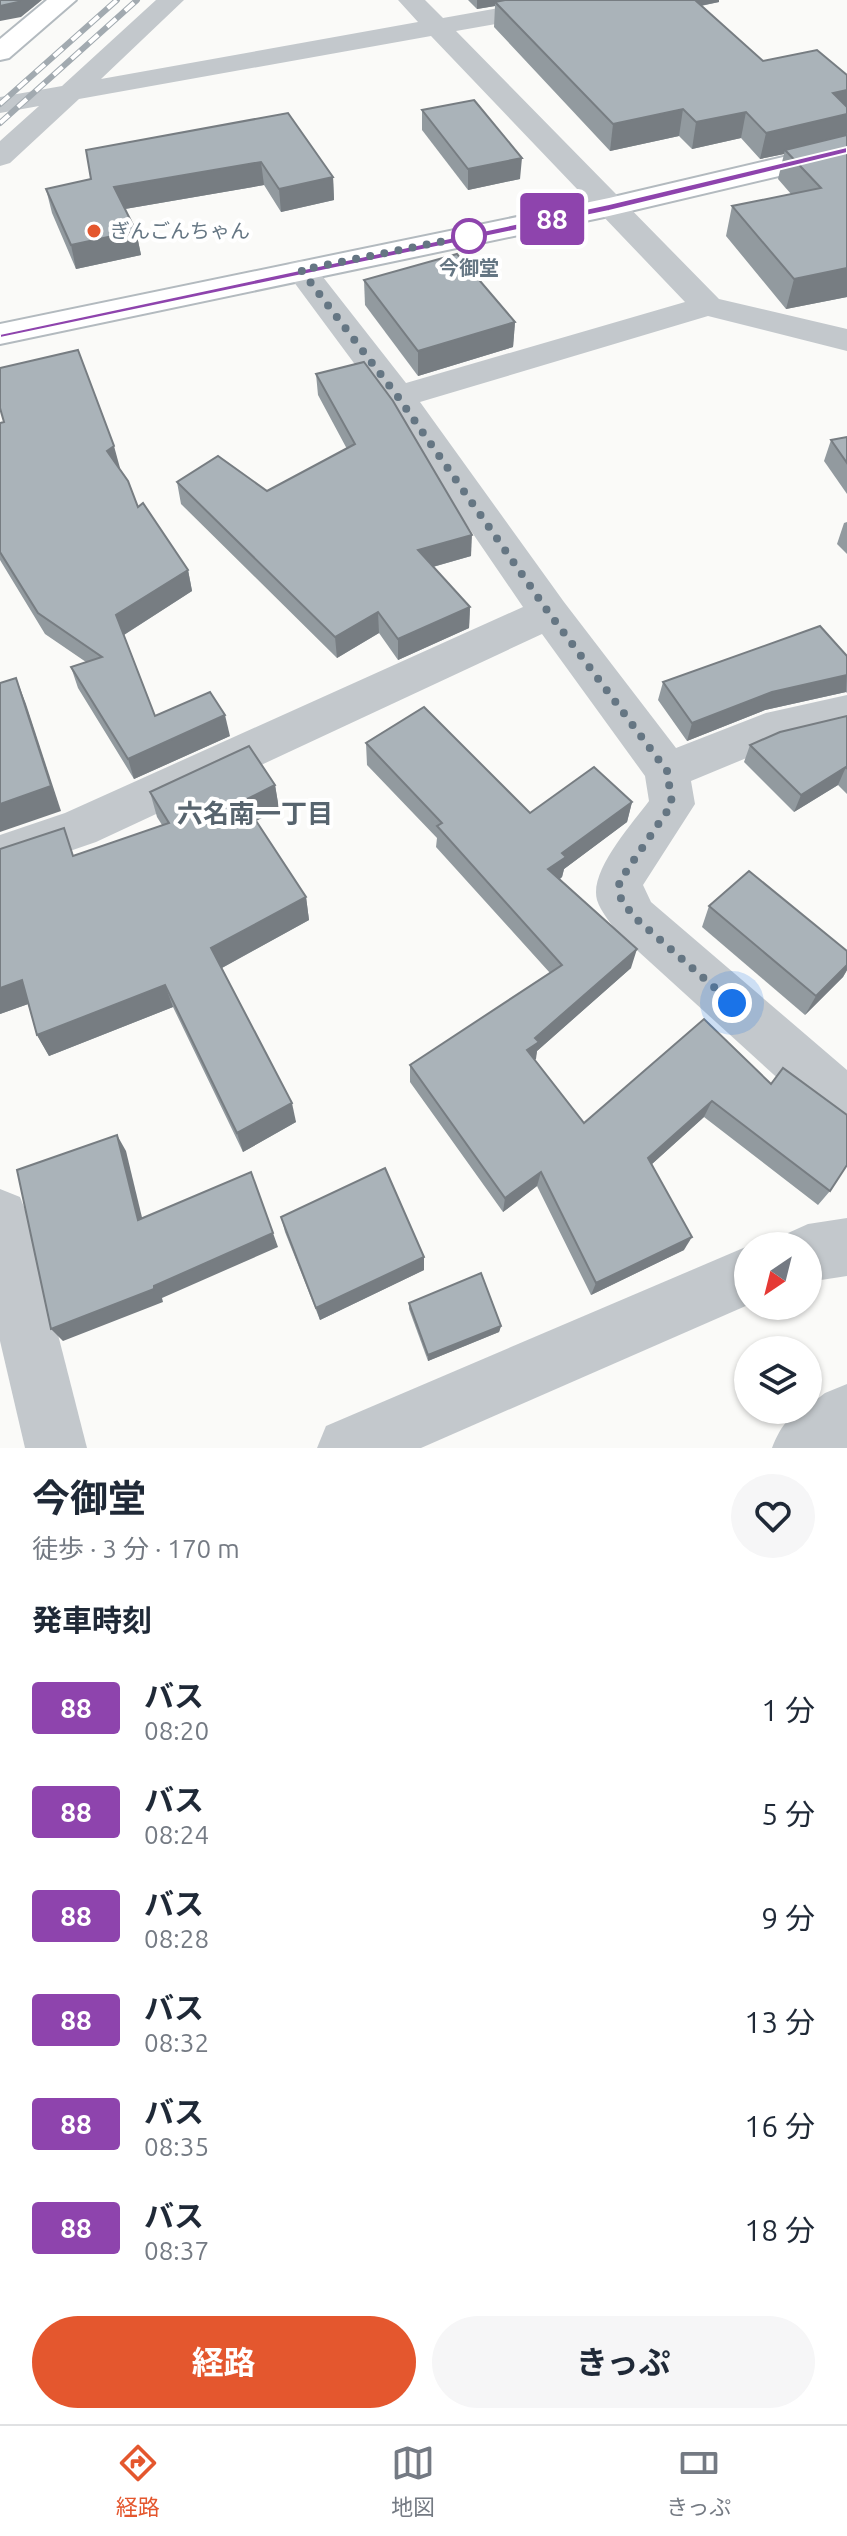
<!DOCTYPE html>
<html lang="ja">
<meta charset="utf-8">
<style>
body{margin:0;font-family:Ubuntu,"Noto Sans JP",sans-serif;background:#f6f6f7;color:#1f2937;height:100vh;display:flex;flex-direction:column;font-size:30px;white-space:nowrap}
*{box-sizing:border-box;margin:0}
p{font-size:26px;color:#747a83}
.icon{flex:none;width:44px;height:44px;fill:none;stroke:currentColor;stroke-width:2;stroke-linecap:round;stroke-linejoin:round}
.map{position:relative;height:1448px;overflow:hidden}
.side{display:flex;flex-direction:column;background:#fff;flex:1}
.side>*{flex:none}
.badge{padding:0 16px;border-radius:6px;font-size:28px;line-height:52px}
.needle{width:52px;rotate:215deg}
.buttons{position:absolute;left:734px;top:1232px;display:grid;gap:16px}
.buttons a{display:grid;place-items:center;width:88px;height:88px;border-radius:50%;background:#fff;box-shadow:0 2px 6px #0004;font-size:40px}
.you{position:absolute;width:40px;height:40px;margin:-20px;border:6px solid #fff;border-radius:50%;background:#1a73e8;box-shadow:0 0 0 12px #1a73e833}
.map>.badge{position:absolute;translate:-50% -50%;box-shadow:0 0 0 4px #fff}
h2{padding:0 32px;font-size:30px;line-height:72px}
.round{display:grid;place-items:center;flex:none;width:84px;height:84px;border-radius:42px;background:#f6f6f7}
.overview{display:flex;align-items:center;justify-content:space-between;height:136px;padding:0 32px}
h1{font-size:38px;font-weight:700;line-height:60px}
.primary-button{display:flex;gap:16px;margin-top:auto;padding:16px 32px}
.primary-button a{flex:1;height:92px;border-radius:48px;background:#e4572e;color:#fff;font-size:32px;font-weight:700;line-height:92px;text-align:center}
.primary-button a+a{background:#f6f6f7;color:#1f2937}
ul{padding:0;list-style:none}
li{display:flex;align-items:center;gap:24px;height:104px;padding:0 32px}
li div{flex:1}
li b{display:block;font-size:30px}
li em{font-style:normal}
li .badge{min-width:88px;font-weight:700;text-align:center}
.menu{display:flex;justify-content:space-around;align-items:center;height:112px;border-top:2px solid #e0e1e3;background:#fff;font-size:22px;color:#747a83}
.menu a{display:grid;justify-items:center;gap:4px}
.menu .on{color:#e4572e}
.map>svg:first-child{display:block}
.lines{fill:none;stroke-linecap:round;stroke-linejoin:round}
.secondary-casing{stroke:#b3babf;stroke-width:4}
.street{fill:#c3c8cc;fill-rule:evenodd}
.secondary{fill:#fff;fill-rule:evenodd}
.rail-casing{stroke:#a2aab0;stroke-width:6}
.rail{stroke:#fff;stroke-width:4;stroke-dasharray:12;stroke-linecap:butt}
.wall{fill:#929a9f}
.shaded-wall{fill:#777d82}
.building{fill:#aab3b9;stroke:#777d82;stroke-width:2}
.line{fill:#8e44ad;stroke:#fff;stroke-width:2}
.walk{stroke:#657683;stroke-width:8;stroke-dasharray:0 14.4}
.poi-dot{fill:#e4572e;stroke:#fff;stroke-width:3}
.stop-dot{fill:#fff;stroke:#8e44ad;stroke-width:4}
.labels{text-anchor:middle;stroke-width:8;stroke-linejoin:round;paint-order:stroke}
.far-poi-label{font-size:20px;fill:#657683;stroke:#fff;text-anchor:start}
.far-stop-label{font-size:20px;font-weight:bold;fill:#657683;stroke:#fff}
.neighbourhood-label{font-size:26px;font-weight:bold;fill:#57646e;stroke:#fff}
</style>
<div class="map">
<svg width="847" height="1448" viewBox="0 0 847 1448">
<rect width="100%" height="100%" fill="#fafaf8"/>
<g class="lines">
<!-- secondary casing -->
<g class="secondary-casing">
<g id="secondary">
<path d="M 47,0 L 76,0 L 9,58 L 0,60 L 0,39 Z"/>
<path d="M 847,142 L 847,160 L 609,216 L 0,344 L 0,324 L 609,198 Z"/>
</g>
</g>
<!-- street -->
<g class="street">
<path d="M 156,0 L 184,0 L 101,79 L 418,22 L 398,0 L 425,0 L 443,18 L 543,0 L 599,0 L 595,5 L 586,8 L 456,31 L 719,299 L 847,329 L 847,351 L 708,316 L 420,402 L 564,602 L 676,748 L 766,713 L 847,695 L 847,729 L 773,747 L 691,781 L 695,804 L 643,885 L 651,902 L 847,1070 L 847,1131 L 828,1124 L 617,932 C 610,922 601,912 597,900 C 589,871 632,824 649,801 L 645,776 L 542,634 L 96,842 L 0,875 L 0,835 L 65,813 L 523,607 L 385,405 L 285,270 L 290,263 L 301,260 L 312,263 L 406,383 L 685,302 L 431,36 L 79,99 L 10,163 L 0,166 L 0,141 L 39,106 L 0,113 L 0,97 L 62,86 Z"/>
<path d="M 0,1189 L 20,1197 L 28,1217 L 87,1448 L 25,1448 L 0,1341 Z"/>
<path d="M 847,1218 L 847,1276 L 808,1282 L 808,1246 L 782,1246 L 788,1233 L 808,1224 Z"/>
<path d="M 748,1246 L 748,1305 L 421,1448 L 317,1448 L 326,1426 Z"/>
<path d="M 847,1384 L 847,1448 L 772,1448 C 779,1431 788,1412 808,1410 L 808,1406 L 825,1393 Z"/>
</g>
<!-- secondary -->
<use href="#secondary" class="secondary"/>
<!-- rail casing -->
<g class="rail-casing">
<g id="rail">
<path d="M 0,104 L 117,0"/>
<path d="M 0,123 L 137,0"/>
</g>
</g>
<!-- rail -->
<use href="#rail" class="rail"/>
</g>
<!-- wall -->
<g class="wall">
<path d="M 468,0 L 719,0 L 719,2 L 701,6 L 763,61 L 847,75 L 847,297 L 786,309 L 726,236 L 732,206 L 791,194 L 778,179 L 784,154 L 760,159 L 741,138 L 692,149 L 679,136 L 610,151 L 494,27 L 495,6 L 477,9 Z"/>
<path d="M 422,110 L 520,179 L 468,190 L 422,130 Z"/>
<path d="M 288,113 L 333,177 L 334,200 L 281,212 L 264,185 L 125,209 L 136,231 L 141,255 L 76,269 L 52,213 L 46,189 L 91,179 Z"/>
<path d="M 364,280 L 515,322 L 513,347 L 418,376 L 365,305 Z"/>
<path d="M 316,374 L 471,556 L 433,567 L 470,607 L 469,628 L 398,660 L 379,633 L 337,658 L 181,504 L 177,482 L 267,491 L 347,449 L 318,395 Z"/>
<path d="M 0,423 L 120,468 L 119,468 L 138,507 L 188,570 L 192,591 L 124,635 L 155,716 L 230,736 L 134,779 L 78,688 L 71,667 L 86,662 L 45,634 L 0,560 Z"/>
<path d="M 847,437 L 847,494 L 824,461 L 831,440 Z"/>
<path d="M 847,522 L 847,554 L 837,544 L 844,523 Z"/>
<path d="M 847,656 L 847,693 L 846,692 L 765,710 L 687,741 L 658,700 L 663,682 Z"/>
<path d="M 847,716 L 847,794 L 838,785 L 794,812 L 744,762 L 750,745 Z"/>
<path d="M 366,743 L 530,813 L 632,802 L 627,822 L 564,869 L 562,877 L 560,879 L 631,968 L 537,1051 L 535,1060 L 584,1123 L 704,1019 L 830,1191 L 818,1205 L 704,1117 L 652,1164 L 684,1250 L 591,1295 L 537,1186 L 503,1212 L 410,1082 L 410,1065 L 550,973 L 436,847 L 437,838 L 367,765 Z"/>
<path d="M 275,785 L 279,809 L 256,821 L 306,897 L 309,920 L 222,968 L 296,1122 L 243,1152 L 173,1007 L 49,1056 L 37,1035 L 28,1004 L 0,1014 L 0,849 L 75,856 L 162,825 L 157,817 L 150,792 Z"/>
<path d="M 709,906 L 847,951 L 847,970 L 843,977 L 805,1015 L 702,927 Z"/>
<path d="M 281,1217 L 424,1270 L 320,1320 L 285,1232 Z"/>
<path d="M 409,1303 L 501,1326 L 499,1332 L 428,1361 L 409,1309 Z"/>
</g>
<!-- shaded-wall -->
<g class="shaded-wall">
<path d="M 20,0 L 42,0 L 21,17 L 0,21 L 0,6 Z"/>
<path d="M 477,0 L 526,0 L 495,2 L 495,6 L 477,9 Z"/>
<path d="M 676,0 L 719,0 L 719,2 L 674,11 Z"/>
<path d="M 847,90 L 847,133 L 845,139 L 785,150 L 784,154 L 760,159 L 766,133 L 833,93 Z"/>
<path d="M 683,109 L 679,136 L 610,151 L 613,124 Z"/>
<path d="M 746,112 L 741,138 L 692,149 L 696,122 Z"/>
<path d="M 522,158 L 520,179 L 468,190 L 468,169 Z"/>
<path d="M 261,162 L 264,185 L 119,210 L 114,187 Z"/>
<path d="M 333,177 L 334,200 L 281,212 L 279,189 Z"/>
<path d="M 136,231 L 141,255 L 76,269 L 71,245 Z"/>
<path d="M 847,268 L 847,297 L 786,309 L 794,279 Z"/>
<path d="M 515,322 L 513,347 L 418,376 L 418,351 Z"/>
<path d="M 114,446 L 120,468 L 113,473 L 107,451 Z"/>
<path d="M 472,535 L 471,556 L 418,571 L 418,550 Z"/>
<path d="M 188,570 L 192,591 L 122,636 L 116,615 Z"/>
<path d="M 470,607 L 469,628 L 398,660 L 398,639 Z"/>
<path d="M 378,612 L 379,633 L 337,658 L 335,637 Z"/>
<path d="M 847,675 L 846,692 L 765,710 L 687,741 L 692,723 L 772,692 Z"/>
<path d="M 16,678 L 26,704 L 61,811 L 0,832 L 0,804 Z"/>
<path d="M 225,715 L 230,736 L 134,779 L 128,759 Z"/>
<path d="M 846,767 L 838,785 L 794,812 L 801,795 Z"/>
<path d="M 275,785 L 279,809 L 248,825 L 243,801 Z"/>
<path d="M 632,802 L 627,822 L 564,869 L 562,877 L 545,889 L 548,869 L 562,853 Z"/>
<path d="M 306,897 L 309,920 L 218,970 L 211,948 Z"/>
<path d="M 637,949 L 631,968 L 537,1051 L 536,1059 L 525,1067 L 527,1050 L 535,1038 Z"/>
<path d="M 847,965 L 847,970 L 843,977 L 805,1015 L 816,996 Z"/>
<path d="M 22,980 L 34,1002 L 0,1014 L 0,988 Z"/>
<path d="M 165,985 L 173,1007 L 49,1056 L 37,1035 Z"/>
<path d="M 712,1101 L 704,1117 L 642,1173 L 648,1158 Z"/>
<path d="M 292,1103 L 296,1122 L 243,1152 L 237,1133 Z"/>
<path d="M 117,1135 L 126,1151 L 146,1234 L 138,1220 Z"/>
<path d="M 541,1172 L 537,1186 L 503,1212 L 505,1198 Z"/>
<path d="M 273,1233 L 278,1247 L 162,1298 L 163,1302 L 63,1341 L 51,1329 Z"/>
<path d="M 692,1237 L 684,1250 L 591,1295 L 596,1283 Z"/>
<path d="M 424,1257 L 424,1270 L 320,1320 L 316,1308 Z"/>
<path d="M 501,1326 L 499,1332 L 428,1361 L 428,1355 Z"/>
</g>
<!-- building -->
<g class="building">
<path d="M 0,0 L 20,0 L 18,2 L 0,6 Z"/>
<path d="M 505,0 L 695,0 L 763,61 L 817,50 L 847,75 L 847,90 L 833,93 L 847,107 L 847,114 L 766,133 L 746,112 L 696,122 L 683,109 L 613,124 L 495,2 Z"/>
<path d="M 474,100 L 522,158 L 468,169 L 422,110 Z"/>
<path d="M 288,113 L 333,177 L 279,189 L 261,162 L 114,187 L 136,231 L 71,245 L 46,189 L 91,179 L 86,150 Z"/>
<path d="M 847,135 L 847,268 L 794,279 L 732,206 L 821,188 L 785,150 Z"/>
<path d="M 457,254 L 515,322 L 418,351 L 364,280 Z"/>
<path d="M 78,350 L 114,446 L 107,451 L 128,481 L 138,507 L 143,503 L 188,570 L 116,615 L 155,716 L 210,692 L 225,715 L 128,759 L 71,667 L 102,657 L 38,613 L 0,552 L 0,423 L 4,422 L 0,408 L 0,368 Z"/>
<path d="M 364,362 L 393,401 L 472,535 L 418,550 L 470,607 L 398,639 L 378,612 L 335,637 L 177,482 L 218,456 L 267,491 L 355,444 L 316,374 Z"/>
<path d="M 847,437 L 847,463 L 831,440 Z"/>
<path d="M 820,626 L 847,656 L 847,675 L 772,692 L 692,723 L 663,682 Z"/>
<path d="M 16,678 L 51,786 L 0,804 L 0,683 Z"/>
<path d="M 424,707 L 530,813 L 594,767 L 632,802 L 562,853 L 566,857 L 548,869 L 637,949 L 535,1038 L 539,1042 L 527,1050 L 584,1123 L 704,1019 L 771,1084 L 783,1068 L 847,1115 L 847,1165 L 830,1191 L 712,1101 L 648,1158 L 692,1237 L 596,1283 L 541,1172 L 505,1198 L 410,1065 L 562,965 L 437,826 L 442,823 L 366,743 Z"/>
<path d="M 847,716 L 847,769 L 846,767 L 801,795 L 750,745 L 780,732 Z"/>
<path d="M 249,746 L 275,785 L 243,801 L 306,897 L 211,948 L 292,1103 L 237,1133 L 165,985 L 37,1035 L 22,980 L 0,988 L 0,849 L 64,828 L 73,856 L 169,823 L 150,792 Z"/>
<path d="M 749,871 L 847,951 L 847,965 L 816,996 L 709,906 Z"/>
<path d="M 117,1135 L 138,1220 L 251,1172 L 273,1233 L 154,1286 L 154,1289 L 51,1329 L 17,1170 Z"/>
<path d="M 385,1168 L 424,1257 L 316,1308 L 281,1217 Z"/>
<path d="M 481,1273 L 501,1326 L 428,1355 L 409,1303 Z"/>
</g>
<!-- line -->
<path class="line" d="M 847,147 L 847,153 L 609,211 L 0,338 L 0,334 L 609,204 Z"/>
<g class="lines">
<!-- walk -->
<path class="walk" d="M 469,236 L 301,270 L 398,397 L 549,613 L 667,771 L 672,804 L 619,882 L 621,899 L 634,917 L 732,1003"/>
</g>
<!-- markers -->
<circle class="poi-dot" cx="94" cy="231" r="8"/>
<circle class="stop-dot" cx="469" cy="236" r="16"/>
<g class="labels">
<!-- far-poi labels -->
<g class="far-poi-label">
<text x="110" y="238">ぎんごんちゃん</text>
</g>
<!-- far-stop labels -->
<g class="far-stop-label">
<text x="469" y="275">今御堂</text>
</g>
<!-- neighbourhood labels -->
<g class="neighbourhood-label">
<text x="255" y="823">六名南一丁目</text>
</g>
</g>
</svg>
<div class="buttons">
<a><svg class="needle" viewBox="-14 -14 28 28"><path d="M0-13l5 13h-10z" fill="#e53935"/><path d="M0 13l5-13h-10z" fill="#747a83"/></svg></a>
<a><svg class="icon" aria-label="layers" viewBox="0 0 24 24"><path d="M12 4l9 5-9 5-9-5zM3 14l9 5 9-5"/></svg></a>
</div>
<div class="you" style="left:732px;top:1003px"></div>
<b class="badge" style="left:552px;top:219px;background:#8e44ad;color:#fff">88</b>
</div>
<section class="side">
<div class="overview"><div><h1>今御堂</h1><p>徒歩 · 3 分 · 170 m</p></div><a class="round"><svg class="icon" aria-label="heart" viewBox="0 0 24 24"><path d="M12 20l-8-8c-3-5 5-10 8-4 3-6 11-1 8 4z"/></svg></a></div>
<h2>発車時刻</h2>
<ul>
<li><span class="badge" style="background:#8e44ad;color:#fff">88</span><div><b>バス</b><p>08:20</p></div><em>1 分</em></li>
<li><span class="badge" style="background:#8e44ad;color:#fff">88</span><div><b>バス</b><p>08:24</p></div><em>5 分</em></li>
<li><span class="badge" style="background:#8e44ad;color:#fff">88</span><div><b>バス</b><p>08:28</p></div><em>9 分</em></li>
<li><span class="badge" style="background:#8e44ad;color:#fff">88</span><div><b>バス</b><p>08:32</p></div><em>13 分</em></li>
<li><span class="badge" style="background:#8e44ad;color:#fff">88</span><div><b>バス</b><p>08:35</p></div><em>16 分</em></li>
<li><span class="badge" style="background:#8e44ad;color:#fff">88</span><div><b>バス</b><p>08:37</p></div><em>18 分</em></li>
</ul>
<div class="primary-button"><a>経路</a><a>きっぷ</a></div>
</section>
<nav class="menu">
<a class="on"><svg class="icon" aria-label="directions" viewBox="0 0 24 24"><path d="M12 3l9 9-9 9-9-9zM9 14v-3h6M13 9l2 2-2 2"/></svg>経路</a>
<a><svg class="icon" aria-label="map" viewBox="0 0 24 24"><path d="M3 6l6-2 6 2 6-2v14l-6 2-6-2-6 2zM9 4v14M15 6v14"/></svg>地図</a>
<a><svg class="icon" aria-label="tickets" viewBox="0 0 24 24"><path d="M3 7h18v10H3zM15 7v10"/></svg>きっぷ</a>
</nav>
